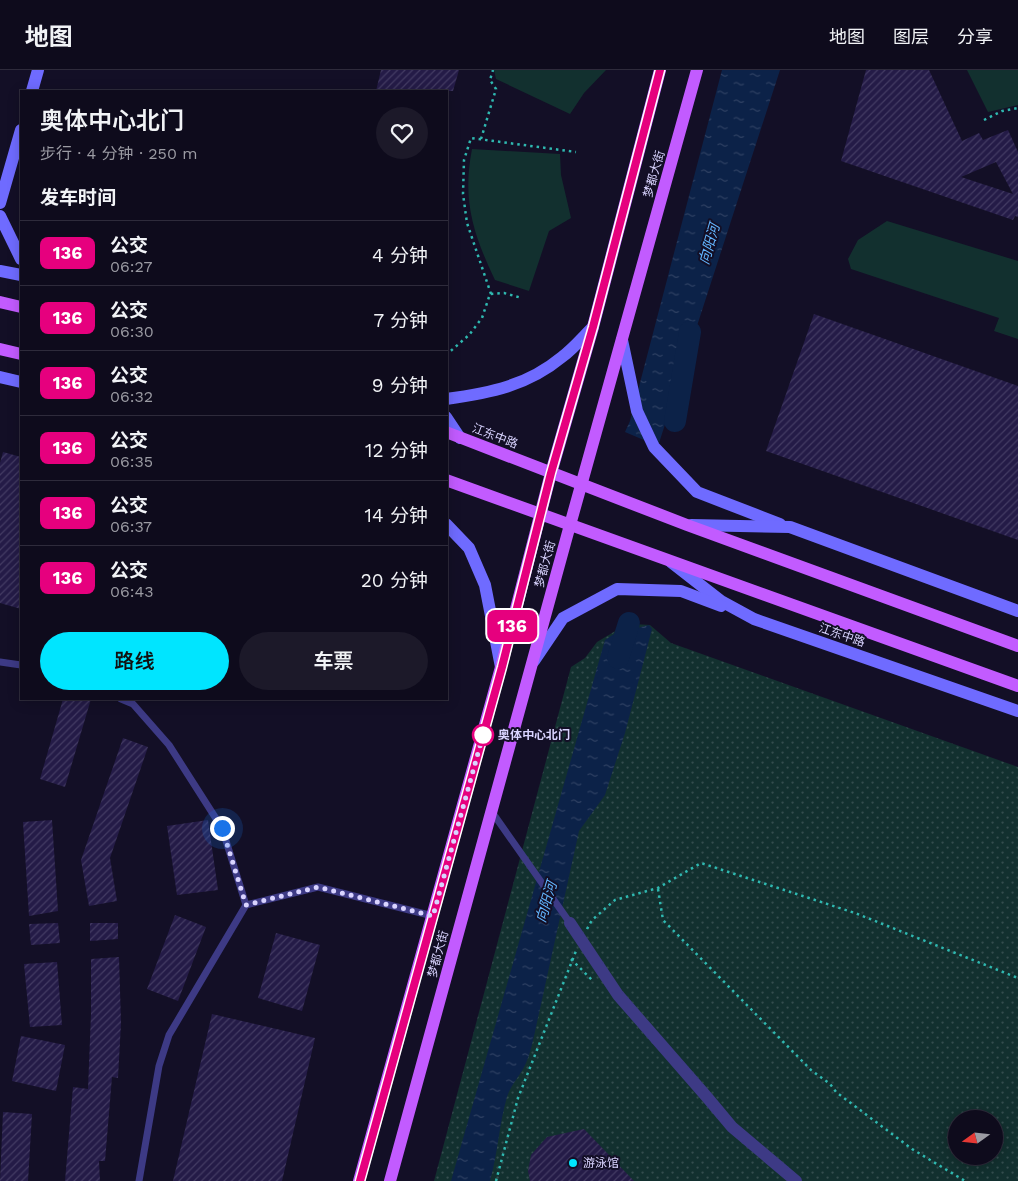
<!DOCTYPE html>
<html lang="zh">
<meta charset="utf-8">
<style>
body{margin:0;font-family:"Work Sans","Noto Sans SC",sans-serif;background:#1c1929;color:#f1f3f6;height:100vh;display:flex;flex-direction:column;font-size:19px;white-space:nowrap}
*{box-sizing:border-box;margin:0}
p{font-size:16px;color:#9b9ba3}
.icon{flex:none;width:28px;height:28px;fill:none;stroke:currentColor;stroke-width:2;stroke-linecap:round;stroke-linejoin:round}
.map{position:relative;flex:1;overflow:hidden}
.sheet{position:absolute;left:20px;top:20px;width:428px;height:610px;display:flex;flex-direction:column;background:#0e0b1c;border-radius:0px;box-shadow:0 2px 12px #0003,0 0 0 1px #2e2b3b}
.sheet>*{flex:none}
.badge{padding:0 10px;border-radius:8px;font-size:18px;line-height:32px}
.needle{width:32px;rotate:255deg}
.tools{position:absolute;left:948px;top:1040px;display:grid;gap:10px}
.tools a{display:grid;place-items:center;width:55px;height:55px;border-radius:50%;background:#0e0b1c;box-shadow:0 2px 12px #0003,0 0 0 1px #2e2b3b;font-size:25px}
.you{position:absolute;width:25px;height:25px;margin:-12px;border:4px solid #fff;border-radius:50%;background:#1a73e8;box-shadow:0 0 0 8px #1a73e833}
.map>.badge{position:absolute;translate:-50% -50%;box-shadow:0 0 0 2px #fff}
h2{padding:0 20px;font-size:19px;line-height:45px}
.round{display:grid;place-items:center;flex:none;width:52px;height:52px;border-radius:26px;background:#1c1929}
.head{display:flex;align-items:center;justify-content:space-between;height:85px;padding:0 20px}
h1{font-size:24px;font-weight:600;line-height:38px}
.primary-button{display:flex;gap:10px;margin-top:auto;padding:10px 20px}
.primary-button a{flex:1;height:58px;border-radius:30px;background:#00e5ff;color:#111;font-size:20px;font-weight:600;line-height:58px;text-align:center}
.primary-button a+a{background:#1c1929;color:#f1f3f6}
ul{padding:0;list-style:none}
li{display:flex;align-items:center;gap:15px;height:65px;padding:0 20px;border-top:1px solid #2e2b3b}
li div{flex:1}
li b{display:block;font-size:19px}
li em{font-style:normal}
li .badge{min-width:55px;font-weight:700;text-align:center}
header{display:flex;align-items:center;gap:30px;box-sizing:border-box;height:70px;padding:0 25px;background:#0e0b1c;border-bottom:1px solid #2e2b3b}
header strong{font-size:24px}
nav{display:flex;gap:28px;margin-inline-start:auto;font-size:18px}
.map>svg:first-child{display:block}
.grass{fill:#12302f}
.park{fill:url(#park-dots);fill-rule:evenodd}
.water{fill:url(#water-ripples)}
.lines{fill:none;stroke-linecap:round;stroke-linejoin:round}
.river{stroke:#0c2248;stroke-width:22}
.building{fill:url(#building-hatch);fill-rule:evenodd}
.path{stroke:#2fb8b0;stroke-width:2.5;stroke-dasharray:2.5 4;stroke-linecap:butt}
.lane{stroke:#3d3a85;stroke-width:7}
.street{stroke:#3d3a85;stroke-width:12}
.secondary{stroke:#6f6bff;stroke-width:12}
.primary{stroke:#c25bff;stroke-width:12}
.line-casing{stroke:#fff;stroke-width:11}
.line{stroke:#e6007e;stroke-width:8}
.walk{stroke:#d9d4ff;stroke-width:5;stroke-dasharray:0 9}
.stop-dot{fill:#fff;stroke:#e6007e;stroke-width:2.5}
.poi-dot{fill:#00e5ff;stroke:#130f26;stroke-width:2}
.labels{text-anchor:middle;stroke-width:4;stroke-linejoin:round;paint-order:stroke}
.street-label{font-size:12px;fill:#d9d4ff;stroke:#130f26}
.stop-label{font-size:12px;font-weight:bold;fill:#d9d4ff;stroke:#130f26;text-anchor:start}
.poi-label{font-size:12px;fill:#d9d4ff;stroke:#130f26;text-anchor:start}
.water-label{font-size:14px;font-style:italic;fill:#62b6ff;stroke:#130f26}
</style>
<header>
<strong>地图</strong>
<nav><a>地图</a><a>图层</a><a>分享</a></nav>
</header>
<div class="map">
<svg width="1018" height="1111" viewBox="0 0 1018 1111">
<defs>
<pattern id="park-dots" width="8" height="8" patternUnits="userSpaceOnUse" patternTransform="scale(1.25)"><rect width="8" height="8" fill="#12302f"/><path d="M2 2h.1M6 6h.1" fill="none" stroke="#344d4e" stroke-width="1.8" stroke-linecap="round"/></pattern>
<pattern id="water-ripples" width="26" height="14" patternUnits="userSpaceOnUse" patternTransform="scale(1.25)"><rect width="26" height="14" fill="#0c2248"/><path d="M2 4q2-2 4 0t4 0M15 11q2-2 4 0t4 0" fill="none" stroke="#2f4163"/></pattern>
<pattern id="building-hatch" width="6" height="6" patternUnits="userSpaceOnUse" patternTransform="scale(1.25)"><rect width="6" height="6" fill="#241b47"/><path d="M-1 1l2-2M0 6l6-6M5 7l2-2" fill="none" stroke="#433b63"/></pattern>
</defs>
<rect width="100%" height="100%" fill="#130f26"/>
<!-- grass -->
<g class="grass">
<path d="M 494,0 L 606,0 L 584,23 L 570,44 L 496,9 Z"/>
<path d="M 967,0 L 1018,0 L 1018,35 L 988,42 Z"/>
<path d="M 472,79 L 560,84 L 561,105 L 571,148 L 549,161 L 529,221 L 495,210 C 473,164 462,130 472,79 Z"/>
<path d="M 887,151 L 1018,191 L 1018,269 L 994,261 L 999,248 L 851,199 L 848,189 L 858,170 Z"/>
</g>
<!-- park -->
<path class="park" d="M 633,554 L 650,555 L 671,573 L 1018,697 L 1018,1111 L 434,1111 L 571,597 L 585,588 L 597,572 L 617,560 ZM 956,1049 L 994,1049 L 994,1086 L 956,1086 Z"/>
<!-- water -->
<g class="water">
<path d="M 722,0 L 780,0 L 658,376 L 625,362 L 630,351 Z"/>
<path d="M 649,555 L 652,559 L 625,663 L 605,725 L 579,761 L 534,966 C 532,975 530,984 526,993 C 521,1005 511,1014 507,1027 C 499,1054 498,1083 490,1111 L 451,1111 L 605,570 L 614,564 Z"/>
</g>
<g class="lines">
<!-- river -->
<g class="river">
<path d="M 675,351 L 690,262"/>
<path d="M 618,588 L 629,553"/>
</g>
</g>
<!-- building -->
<g class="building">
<path d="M 381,0 L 459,0 L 453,21 L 376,21 Z"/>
<path d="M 866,0 L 929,0 L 962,71 L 979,63 L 983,70 L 1008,60 L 1018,82 L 1018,147 L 1015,146 L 1013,150 L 841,91 ZM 996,92 L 1013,124 L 961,107 Z"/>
<path d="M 814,244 L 1018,316 L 1018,470 L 766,381 Z"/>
<path d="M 3,382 L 21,387 L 21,539 L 0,533 L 0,393 Z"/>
<path d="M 63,629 L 91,629 L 65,717 L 40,709 Z"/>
<path d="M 123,668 L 148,677 L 110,788 L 117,831 L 89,836 L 81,790 Z"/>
<path d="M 52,750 L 58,841 L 29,846 L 23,752 Z"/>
<path d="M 208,750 L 218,820 L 177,825 L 167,756 Z"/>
<path d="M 175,845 L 206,857 L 178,931 L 147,919 Z"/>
<path d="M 58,853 L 60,873 L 31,875 L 29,854 Z"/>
<path d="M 90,853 L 118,853 L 118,869 L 90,871 Z"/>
<path d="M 276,863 L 320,875 L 302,941 L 258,928 Z"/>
<path d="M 119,887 L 121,953 L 118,1008 L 112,1007 L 105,1091 L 99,1091 L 100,1111 L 65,1111 L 73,1017 L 88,1019 L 91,944 L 91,889 Z"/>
<path d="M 57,892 L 62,955 L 30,957 L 24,894 Z"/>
<path d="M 212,944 L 315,968 L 282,1111 L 173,1111 Z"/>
<path d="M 21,966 L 65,975 L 56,1021 L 12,1011 Z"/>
<path d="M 3,1042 L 32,1044 L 28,1111 L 0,1111 Z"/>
<path d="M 584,1059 L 634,1111 L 530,1111 L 528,1101 L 531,1085 L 547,1067 Z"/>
</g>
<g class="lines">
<!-- path -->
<g class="path">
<path d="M 984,50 L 1002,41 L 1018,38"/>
<path d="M 481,69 L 496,19 L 490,10 L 493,0"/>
<path d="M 491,224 L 467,153 L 463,124 L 464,90 L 471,68 L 576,82"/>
<path d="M 446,285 L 469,265 L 482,248 L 490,224 L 504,223 L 522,228"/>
<path d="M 658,819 L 663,850 L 811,1000 L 830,1014 L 836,1022 L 912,1079 L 965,1111"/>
<path d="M 587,859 L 592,850 L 615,830 L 658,818 L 701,793 L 855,843 L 1018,908"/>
<path d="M 571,889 L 593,911"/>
<path d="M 496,1111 L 518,1028 L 576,881"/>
</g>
<!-- lane -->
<g class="lane">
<path d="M 0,592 L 21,595"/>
<path d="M 121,629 L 133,634 L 169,675 L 222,758 L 246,835"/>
<path d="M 492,742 L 570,853"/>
<path d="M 139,1111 L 159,996 L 169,965 L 246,835 L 318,817 L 433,846"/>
</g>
<!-- street -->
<path class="street" d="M 570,853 L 618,925 L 706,1026 L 732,1057 L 796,1111"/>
<!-- secondary -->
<g class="secondary">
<path d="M 32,21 L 38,0"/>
<path d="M 0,133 L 21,60"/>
<path d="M 0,146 L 21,189"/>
<path d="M 0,201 L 21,205"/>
<path d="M 622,270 L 637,341 L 654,377 L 697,422 L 780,454"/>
<path d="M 0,307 L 21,312"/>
<path d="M 446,329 C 490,323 527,316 562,287 C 573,279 583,267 593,257"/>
<path d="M 446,347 L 460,368"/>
<path d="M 446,454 L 469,478 L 485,515 L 501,597"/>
<path d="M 691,455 L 790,457 L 1018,541"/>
<path d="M 671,492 L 721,531 L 754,549 L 1018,641"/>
<path d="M 534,591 L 563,548 L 617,519 L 681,521 L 721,536"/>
</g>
<!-- primary -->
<g class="primary">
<path d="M 0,232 L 21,237"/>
<path d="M 0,279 L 21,284"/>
<path d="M 446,362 L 687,455 L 1018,576"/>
<path d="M 446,410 L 1018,616"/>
<path d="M 359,1111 L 501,597 L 551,403 L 593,257 L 660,0"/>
<path d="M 390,1111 L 570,455 L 697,0"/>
</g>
</g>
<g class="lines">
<!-- line casing -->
<g class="line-casing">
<path id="line" d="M 360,1111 L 502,597 L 551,403 L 593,257 L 660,0"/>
</g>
<!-- line -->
<use href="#line" class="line"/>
<!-- walk -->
<path class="walk" d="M 222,758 L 246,835 L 318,817 L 433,846 L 483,665"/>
</g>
<!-- markers -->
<circle class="stop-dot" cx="483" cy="665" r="10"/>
<circle class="poi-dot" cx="573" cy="1093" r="5"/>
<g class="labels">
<!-- street labels -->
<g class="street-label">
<text transform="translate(654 104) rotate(-74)" y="4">梦都大街</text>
<text transform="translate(495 366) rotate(21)" y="4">江东中路</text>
<text transform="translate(545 494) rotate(-75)" y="4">梦都大街</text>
<text transform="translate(842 565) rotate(19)" y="4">江东中路</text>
<text transform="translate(438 884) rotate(-75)" y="4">梦都大街</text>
</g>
<!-- stop labels -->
<g class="stop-label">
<text x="498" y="669">奥体中心北门</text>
</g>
<!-- poi labels -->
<g class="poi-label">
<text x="583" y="1097">游泳馆</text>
</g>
<!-- water labels -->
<g class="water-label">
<text transform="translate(709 174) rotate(-74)" y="5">向阳河</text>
<text transform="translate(546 832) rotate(-73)" y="5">向阳河</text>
</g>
</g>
</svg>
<div class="tools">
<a><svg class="needle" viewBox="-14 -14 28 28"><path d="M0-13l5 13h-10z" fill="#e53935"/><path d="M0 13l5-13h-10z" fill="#9b9ba3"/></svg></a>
</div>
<div class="you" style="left:222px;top:758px"></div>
<b class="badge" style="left:512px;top:556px;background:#e6007e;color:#fff">136</b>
<section class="sheet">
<div class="head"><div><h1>奥体中心北门</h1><p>步行 · 4 分钟 · 250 m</p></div><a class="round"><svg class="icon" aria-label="heart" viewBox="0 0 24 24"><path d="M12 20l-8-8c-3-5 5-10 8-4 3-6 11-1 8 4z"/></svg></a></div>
<h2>发车时间</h2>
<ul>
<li><span class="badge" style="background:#e6007e;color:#fff">136</span><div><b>公交</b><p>06:27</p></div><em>4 分钟</em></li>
<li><span class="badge" style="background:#e6007e;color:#fff">136</span><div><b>公交</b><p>06:30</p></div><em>7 分钟</em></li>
<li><span class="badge" style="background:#e6007e;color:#fff">136</span><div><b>公交</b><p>06:32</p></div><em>9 分钟</em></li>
<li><span class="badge" style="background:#e6007e;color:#fff">136</span><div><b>公交</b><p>06:35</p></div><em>12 分钟</em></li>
<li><span class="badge" style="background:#e6007e;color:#fff">136</span><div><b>公交</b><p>06:37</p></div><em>14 分钟</em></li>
<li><span class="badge" style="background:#e6007e;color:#fff">136</span><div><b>公交</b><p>06:43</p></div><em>20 分钟</em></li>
</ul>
<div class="primary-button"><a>路线</a><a>车票</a></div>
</section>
</div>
